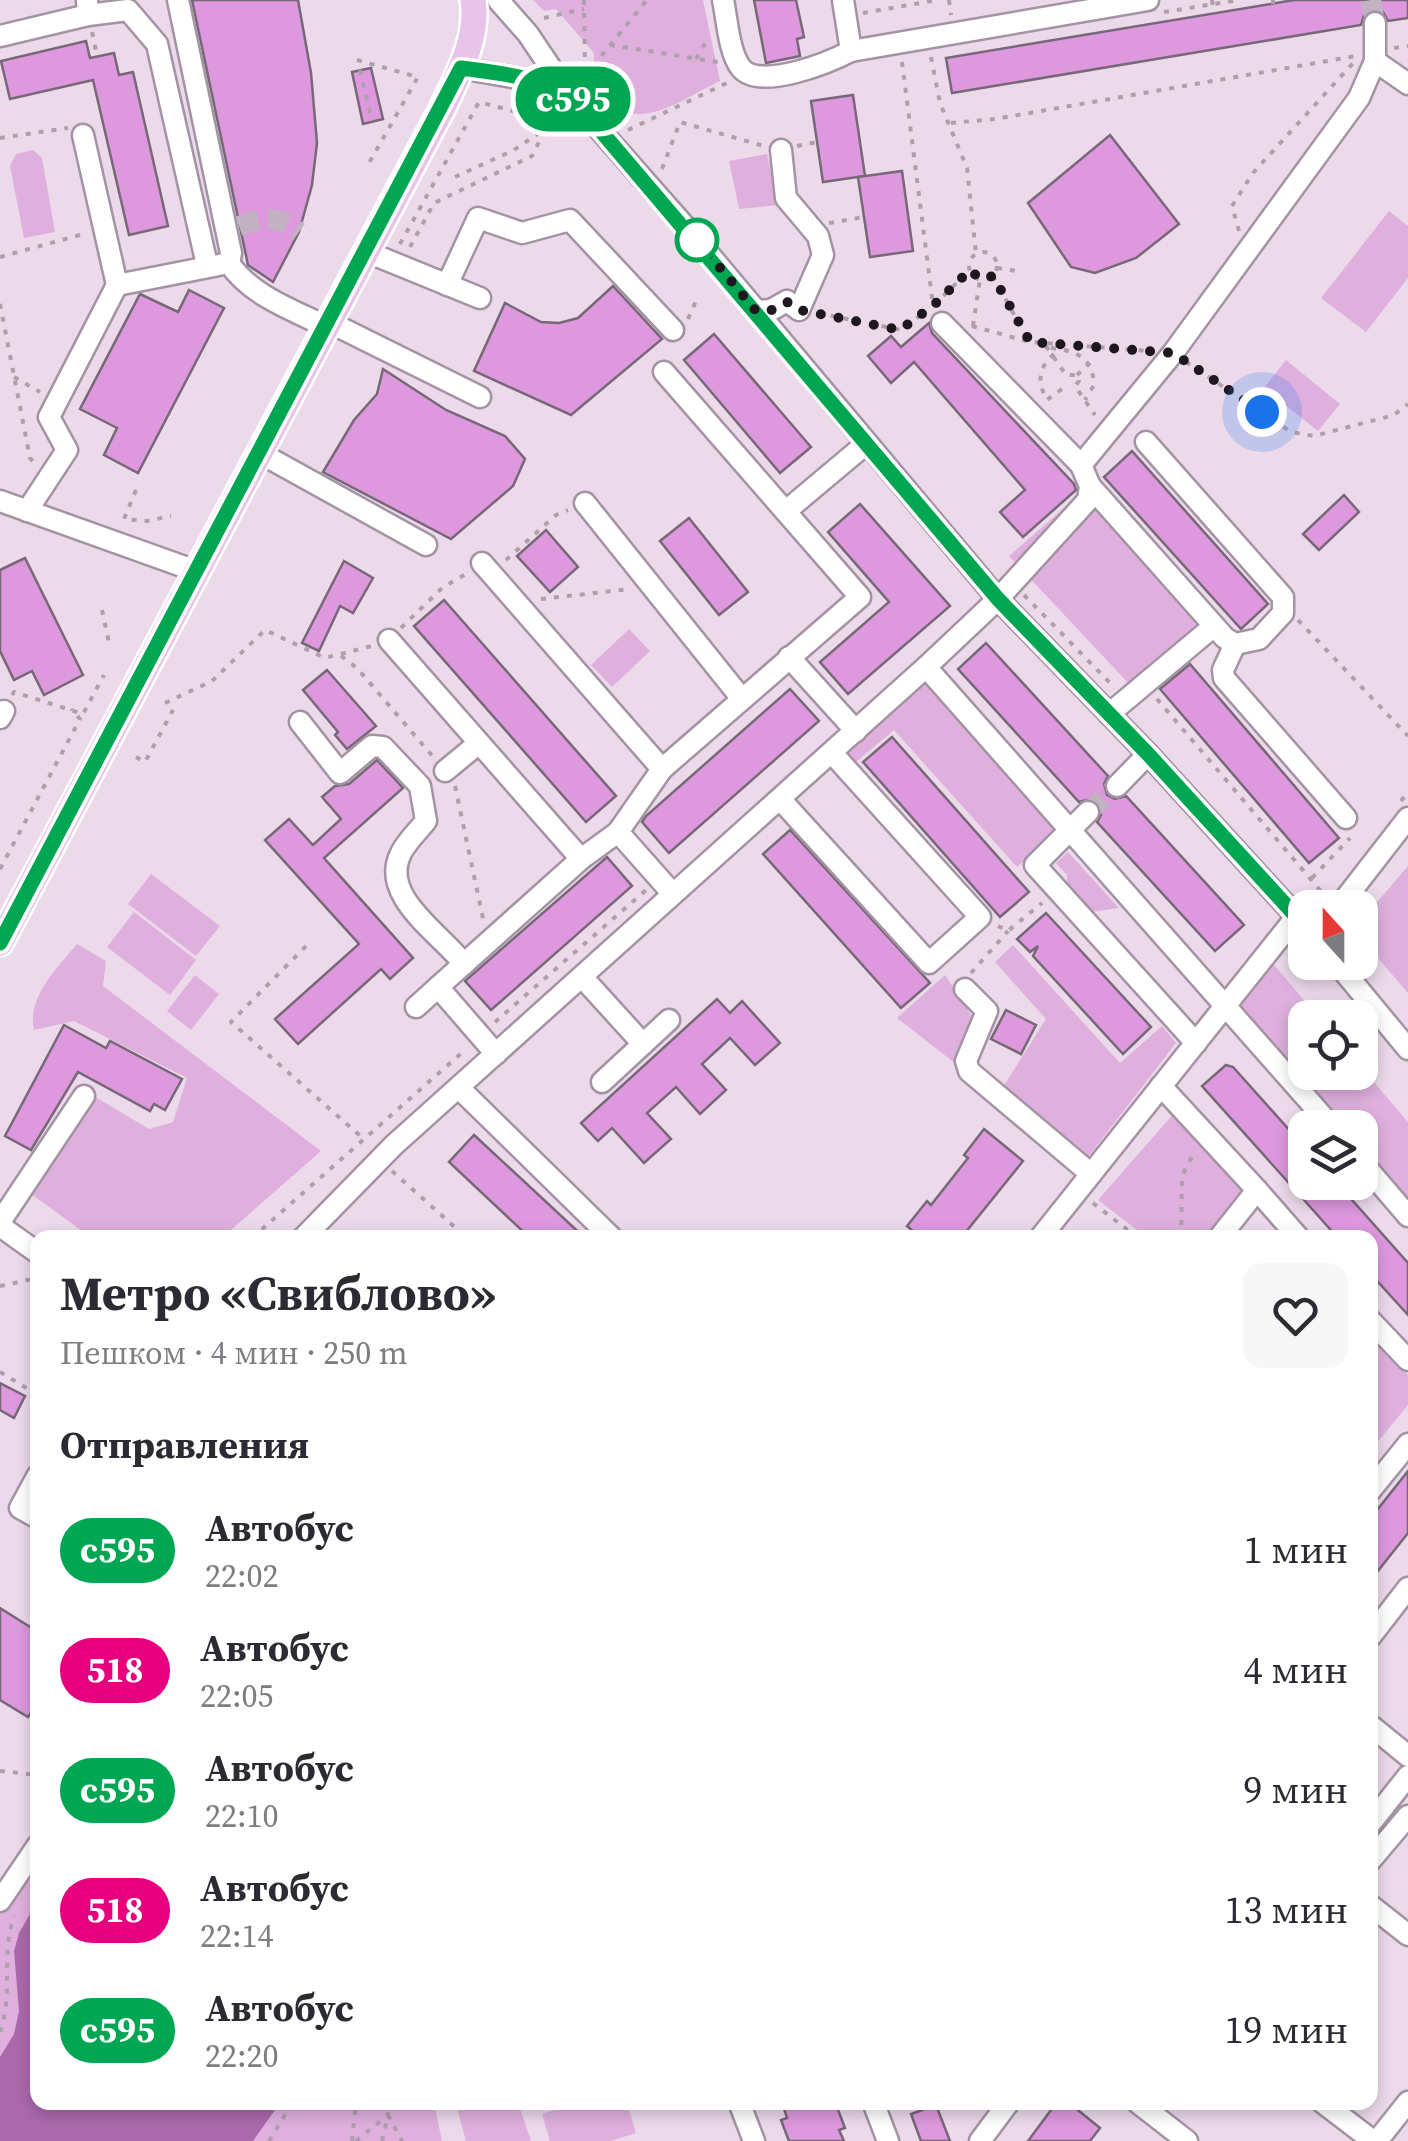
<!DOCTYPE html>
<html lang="ru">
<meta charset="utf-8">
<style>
body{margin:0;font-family:"Source Serif 4",serif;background:#f7f7f7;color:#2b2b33;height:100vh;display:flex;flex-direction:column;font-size:38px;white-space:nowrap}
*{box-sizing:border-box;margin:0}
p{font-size:32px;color:#7c7c81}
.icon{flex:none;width:55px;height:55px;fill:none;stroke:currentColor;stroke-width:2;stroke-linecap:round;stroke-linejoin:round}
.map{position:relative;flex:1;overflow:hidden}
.sheet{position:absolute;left:30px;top:1230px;width:1348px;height:880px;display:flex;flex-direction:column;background:#fff;border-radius:20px;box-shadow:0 5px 15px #0003}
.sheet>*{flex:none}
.badge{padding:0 20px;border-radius:32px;font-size:35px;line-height:65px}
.needle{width:65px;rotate:339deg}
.fabs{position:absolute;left:1288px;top:890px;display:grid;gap:20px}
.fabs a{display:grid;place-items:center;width:90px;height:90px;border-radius:20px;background:#fff;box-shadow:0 5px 15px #0003;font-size:50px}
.you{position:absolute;width:50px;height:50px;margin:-25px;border:8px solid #fff;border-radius:50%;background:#1a73e8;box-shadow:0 0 0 15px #1a73e833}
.map>.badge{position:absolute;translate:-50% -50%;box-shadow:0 0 0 5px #fff}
h2{padding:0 30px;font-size:38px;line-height:90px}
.round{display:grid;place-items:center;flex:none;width:105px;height:105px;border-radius:20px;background:#f7f7f7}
.headline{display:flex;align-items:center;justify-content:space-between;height:170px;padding:0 30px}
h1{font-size:48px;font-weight:700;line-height:75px}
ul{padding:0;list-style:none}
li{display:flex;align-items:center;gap:30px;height:120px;padding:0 30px}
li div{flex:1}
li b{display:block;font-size:38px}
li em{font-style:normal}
li .badge{min-width:110px;font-weight:700;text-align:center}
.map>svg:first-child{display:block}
.green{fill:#dfb0de}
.water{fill:#ab69ac}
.building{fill:#de98de;stroke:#776877;stroke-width:2.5}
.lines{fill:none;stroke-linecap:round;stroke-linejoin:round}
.minor-tunnel{stroke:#c3b3c2;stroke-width:20;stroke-dasharray:20 10;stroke-linecap:butt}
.minor-casing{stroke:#a393a3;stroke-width:25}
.major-casing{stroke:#fff;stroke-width:30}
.path{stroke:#ad9fac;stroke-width:4;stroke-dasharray:5 8;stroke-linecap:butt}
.minor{stroke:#fff;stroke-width:20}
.major{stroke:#e8c5e8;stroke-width:25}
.line-casing{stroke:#fff;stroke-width:22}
.line{stroke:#00a651;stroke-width:15}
.walk{stroke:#1e171d;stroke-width:10;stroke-dasharray:0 18}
.stop-dot{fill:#fff;stroke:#00a651;stroke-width:5}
</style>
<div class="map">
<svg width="1408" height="2141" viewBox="0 0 1408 2141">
<rect width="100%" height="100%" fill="#ecdaeb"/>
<!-- green -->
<g class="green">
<path d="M 533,0 L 703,0 L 720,81 C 683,98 637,136 607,97 C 594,81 594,73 594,53 L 556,9 L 544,11 Z"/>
<path d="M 33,150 L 42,158 L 55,232 L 24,238 L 10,166 L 16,154 Z"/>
<path d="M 767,154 L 778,205 L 739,209 L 729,161 Z"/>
<path d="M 1389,211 L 1408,226 L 1408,278 L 1366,332 L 1321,298 Z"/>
<path d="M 1286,360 L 1340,404 L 1318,431 L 1264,388 Z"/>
<path d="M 1080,494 L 1204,626 L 1131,686 L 1009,556 Z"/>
<path d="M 629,629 L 650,651 L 612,687 L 591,665 Z"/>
<path d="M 927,680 L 1060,827 L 1017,867 L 894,730 L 855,763 L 845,750 Z"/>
<path d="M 1068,852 L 1119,908 L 1090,912 L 1067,888 L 1067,875 L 1056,863 Z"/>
<path d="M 1408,866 L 1408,993 L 1360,937 L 1360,922 Z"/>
<path d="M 151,874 L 220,926 L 196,956 L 128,904 Z"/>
<path d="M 134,912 L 196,960 L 170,995 L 107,947 Z"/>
<path d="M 77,944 L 106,961 L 103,986 L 321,1151 L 223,1237 L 90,1237 L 15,1182 L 82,1089 L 149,1129 L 173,1122 L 187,1078 L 74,1021 L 34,1030 C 27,996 57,969 77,944 Z"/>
<path d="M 1013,945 L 1120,1063 L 1162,1026 L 1176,1043 L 1088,1157 L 1003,1087 L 1046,1019 L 995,962 Z"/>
<path d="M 1271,961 L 1318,1017 L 1305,1018 L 1305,1072 L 1360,1072 L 1360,1066 L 1408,1122 L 1408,1206 L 1360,1150 L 1360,1128 L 1341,1127 L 1235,1005 Z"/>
<path d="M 195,975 L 219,994 L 191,1030 L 167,1011 Z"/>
<path d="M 945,975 L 972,1016 L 956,1064 L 897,1018 Z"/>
<path d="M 1176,1111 L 1249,1190 L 1211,1237 L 1146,1237 L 1098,1200 Z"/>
<path d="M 1370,1331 L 1408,1375 L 1408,1405 L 1370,1451 Z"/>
<path d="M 37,1852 L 38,2102 L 434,2103 L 442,2141 L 0,2141 L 0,1909 Z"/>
<path d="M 580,2102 L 627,2103 L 636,2133 L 611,2141 L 550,2141 L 542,2114 Z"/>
<path d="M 462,2103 L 518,2103 L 531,2141 L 466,2141 L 456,2105 Z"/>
</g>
<!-- water -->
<path class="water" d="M 37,1902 L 38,2102 L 280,2103 L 253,2141 L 0,2141 L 0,2057 L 14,2034 L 19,2011 L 14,1951 L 19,1933 Z"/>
<!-- building -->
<g class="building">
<path d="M 192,0 L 298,0 L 311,73 L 317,143 L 312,185 L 299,232 L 273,282 L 248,265 Z"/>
<path d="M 754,0 L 796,0 L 804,37 L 797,39 L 800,56 L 766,63 Z"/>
<path d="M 1294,0 L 1408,0 L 1408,18 L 1388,21 L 1383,12 L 1374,9 L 1364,15 L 1361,25 L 952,93 L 946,58 Z"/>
<path d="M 86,41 L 90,58 L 114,53 L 119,75 L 133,72 L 168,226 L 129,235 L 93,80 L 10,99 L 1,61 Z"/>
<path d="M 371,68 L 383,119 L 363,124 L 352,72 Z"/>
<path d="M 853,95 L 865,176 L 823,182 L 811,101 Z"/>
<path d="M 1110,135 L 1179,224 L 1136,258 L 1095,273 L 1071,267 L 1028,203 Z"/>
<path d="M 902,171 L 913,251 L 870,257 L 858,177 Z"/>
<path d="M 613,286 L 662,339 L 571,415 L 474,371 L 505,303 L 541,322 L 559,323 L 578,318 Z"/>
<path d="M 189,290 L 224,308 L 138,473 L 104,455 L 117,428 L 80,409 L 140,294 L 178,312 Z"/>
<path d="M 929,323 L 932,333 L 1074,484 L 1076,490 L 1023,537 L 1000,512 L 1025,490 L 914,362 L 891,383 L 868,356 L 891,336 L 901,347 Z"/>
<path d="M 714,334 L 811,447 L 780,473 L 684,360 Z"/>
<path d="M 383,369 L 446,410 L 505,436 L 525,459 L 513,486 L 451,539 L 323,472 L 354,420 L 377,394 Z"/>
<path d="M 1132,451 L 1268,604 L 1241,629 L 1104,477 Z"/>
<path d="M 1344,495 L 1359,512 L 1319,550 L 1303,534 Z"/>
<path d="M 860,504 L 950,606 L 848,694 L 820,662 L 889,602 L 828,532 Z"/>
<path d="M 689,518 L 748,592 L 719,615 L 660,541 Z"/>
<path d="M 546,530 L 578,567 L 550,592 L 517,556 Z"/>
<path d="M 25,558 L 83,675 L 44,695 L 32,671 L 14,680 L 0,651 L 0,570 Z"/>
<path d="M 344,561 L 373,578 L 353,613 L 340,606 L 319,651 L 302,643 Z"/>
<path d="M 444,600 L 616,796 L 586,822 L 414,626 Z"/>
<path d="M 986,643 L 1108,776 L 1104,784 L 1107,795 L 1115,799 L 1126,796 L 1244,925 L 1215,951 L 1097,822 L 1101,815 L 1098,803 L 1091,799 L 1079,802 L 958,669 Z"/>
<path d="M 1190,664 L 1339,838 L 1309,863 L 1160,689 Z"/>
<path d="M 327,670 L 376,726 L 347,749 L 335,735 L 338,732 L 303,690 Z"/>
<path d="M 790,689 L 819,721 L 669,853 L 642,822 L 646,816 Z"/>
<path d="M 892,737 L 1029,892 L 1000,917 L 863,762 Z"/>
<path d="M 377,760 L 403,788 L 324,858 L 413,958 L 390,979 L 381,969 L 298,1044 L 275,1019 L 359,944 L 265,840 L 289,819 L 313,845 L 341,819 L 322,797 L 335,786 L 349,784 Z"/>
<path d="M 790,830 L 930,983 L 901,1008 L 763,854 Z"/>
<path d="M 607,857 L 632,886 L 491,1010 L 465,981 Z"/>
<path d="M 1046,913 L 1151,1027 L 1123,1054 L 1033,956 L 1038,946 L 1030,952 L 1017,939 Z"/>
<path d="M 717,999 L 730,1013 L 742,1001 L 780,1043 L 755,1065 L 730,1038 L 702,1064 L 726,1090 L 700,1114 L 676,1087 L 647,1113 L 671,1139 L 644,1163 L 612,1128 L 598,1141 L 581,1123 Z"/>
<path d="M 1006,1010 L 1036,1025 L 1021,1054 L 991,1039 Z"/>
<path d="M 64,1025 L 106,1048 L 110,1041 L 182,1079 L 165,1110 L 154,1104 L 150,1111 L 78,1072 L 31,1150 L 5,1136 Z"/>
<path d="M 1226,1065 L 1233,1067 L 1300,1142 L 1298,1144 L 1305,1152 L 1305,1182 L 1336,1182 L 1408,1263 L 1408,1315 L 1370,1273 L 1370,1238 L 1338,1238 L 1202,1086 Z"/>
<path d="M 984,1129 L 1023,1161 L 961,1238 L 921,1238 L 907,1226 L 927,1201 L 931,1205 L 968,1158 L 964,1155 Z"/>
<path d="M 474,1135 L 585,1238 L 530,1238 L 449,1162 Z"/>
<path d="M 0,1383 L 25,1396 L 14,1418 L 0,1410 Z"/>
<path d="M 1408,1471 L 1408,1533 L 1370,1581 L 1370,1519 Z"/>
<path d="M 0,1608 L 38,1632 L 38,1702 L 28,1717 L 0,1700 Z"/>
<path d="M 782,2102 L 835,2102 L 845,2128 L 839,2130 L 844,2141 L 789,2141 L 781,2120 L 787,2118 Z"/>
<path d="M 1057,2102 L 1068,2102 L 1100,2128 L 1090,2141 L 1028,2141 Z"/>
<path d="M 936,2105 L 950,2141 L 921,2141 L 911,2114 Z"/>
</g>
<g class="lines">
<!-- minor-tunnel -->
<g class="minor-tunnel">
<path d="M 1371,0 L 1375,23"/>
<path d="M 239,226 C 265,217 276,215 299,232"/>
<path d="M 1088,812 L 1117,786"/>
</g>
<!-- minor casing -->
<g class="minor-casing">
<g id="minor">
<path d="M 87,0 L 88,15 L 128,10 L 157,44 L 207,265"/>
<path d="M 178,0 L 231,253 L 229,263"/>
<path d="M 498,0 L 528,34 L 569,95 L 697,240 L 998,599 L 1148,754 L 1305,926"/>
<path d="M 723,0 C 727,19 729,53 741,68 C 760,91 830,62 851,51 L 1148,0"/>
<path d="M 843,0 L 851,51"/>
<path d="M 0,36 L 88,15"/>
<path d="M 1375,61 L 1408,84"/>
<path d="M 461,68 L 529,80 L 569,95"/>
<path d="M 83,135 L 117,285 L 229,263 C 251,296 293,310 327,327"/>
<path d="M 367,252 L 480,298"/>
<path d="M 447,285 L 478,218 L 522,233 L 570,220 L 673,330"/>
<path d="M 756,311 L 771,310 L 787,301 L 799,310 L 823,255 L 818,236 L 786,198 L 781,150"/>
<path d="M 329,322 L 480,397"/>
<path d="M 942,323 L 1081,465"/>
<path d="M 260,453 L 426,545"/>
<path d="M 1090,486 L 1225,638 L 1235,644 L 1259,639 L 1283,613 L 1283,597 L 1146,442"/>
<path d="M 0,501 L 196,571"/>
<path d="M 585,503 L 742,699"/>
<path d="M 27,511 L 67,450 L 49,417 L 117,285"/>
<path d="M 786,511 L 867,443"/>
<path d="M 482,563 L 662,769"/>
<path d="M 389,640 L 581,859"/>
<path d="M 1235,644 L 1223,670 L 1224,678 L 1346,818"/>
<path d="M 789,657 L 856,731"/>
<path d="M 926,667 L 1333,1128"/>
<path d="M 1109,714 L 1214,626"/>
<path d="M 0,718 L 4,711"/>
<path d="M 300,722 L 340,773 L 372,746 L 383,747 L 420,786 L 426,821 C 418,831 407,841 401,853 C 379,896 440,933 464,964"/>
<path d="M 445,771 L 479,743"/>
<path d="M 1117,786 L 1148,754"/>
<path d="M 780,799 L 929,963 L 980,917 L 832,753"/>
<path d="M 1088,812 L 1035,865 L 1196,1043"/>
<path d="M 618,832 L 673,894"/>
<path d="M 1338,908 L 1408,818"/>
<path d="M 1336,962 L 1408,1049"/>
<path d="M 583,978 L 643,1044"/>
<path d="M 965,989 L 987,1011 L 966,1061 L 969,1071 L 1091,1174"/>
<path d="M 416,1007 L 438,987"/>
<path d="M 496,1054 L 438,987 L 581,859 L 618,832 L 662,769 L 860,597 L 664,372"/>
<path d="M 602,1082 L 669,1020"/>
<path d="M 1161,1086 L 1257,1190 L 1219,1238"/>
<path d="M 459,1088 L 612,1238"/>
<path d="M 1360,1160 L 1408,1216"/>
<path d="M 1257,1190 L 1299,1238"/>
<path d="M 0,1222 L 84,1096"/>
<path d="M 0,1226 L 38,1253"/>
<path d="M 303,1238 L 394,1145 L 926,667 L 998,599 L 1088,500 L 1090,486 L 1081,465 L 1173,353 L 1359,98 L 1375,61 L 1375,23"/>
<path d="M 1040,1238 L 1297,916"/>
<path d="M 1370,1320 L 1408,1360"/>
<path d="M 38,1475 L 20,1508 L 38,1518"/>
<path d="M 1370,1491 L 1408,1444"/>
<path d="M 1370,1637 L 1408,1588"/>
<path d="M 1370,1725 L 1408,1756"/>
<path d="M 1370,1824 L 1408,1776"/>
<path d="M 1370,1861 L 1408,1816"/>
<path d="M 0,1901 L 38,1845"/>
<path d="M 1370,1905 L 1408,1935"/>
<path d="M 739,2102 L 754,2141"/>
<path d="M 873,2102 L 888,2141"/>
<path d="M 1137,2102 L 1187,2141"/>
<path d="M 1322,2102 L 1373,2141"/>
<path d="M 980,2141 L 1009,2102"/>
<path d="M 1377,2141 L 1408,2102"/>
</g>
</g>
<!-- major casing -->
<g class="major-casing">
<path id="major" d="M 0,943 L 442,109 C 458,75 479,38 473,0"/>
</g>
<!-- path -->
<g class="path">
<path d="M 584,0 L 585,76"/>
<path d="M 949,0 L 951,15"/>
<path d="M 1212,0 L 1214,13"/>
<path d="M 1273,0 L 1273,4"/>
<path d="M 1164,12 L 1239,0"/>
<path d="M 863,13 L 938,0"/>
<path d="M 544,18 L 584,9"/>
<path d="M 92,32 L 97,56"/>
<path d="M 610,45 L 718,62"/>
<path d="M 1394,48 L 1408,46"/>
<path d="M 931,57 L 940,103 L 967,168 L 976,254"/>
<path d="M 696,59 L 709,37"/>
<path d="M 357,60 L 418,77 L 369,163"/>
<path d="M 902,62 L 933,305"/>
<path d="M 360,70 L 372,121"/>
<path d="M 585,76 L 647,0"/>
<path d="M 951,123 L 995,119 L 1356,56"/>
<path d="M 628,130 L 729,82"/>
<path d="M 0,138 L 68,128"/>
<path d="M 797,146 L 817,142"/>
<path d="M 662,169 L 680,122 L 764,146"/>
<path d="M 455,177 L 514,150 L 542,131"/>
<path d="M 829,223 L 864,217"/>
<path d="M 1239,231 L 1232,206 L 1253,173 L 1354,62"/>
<path d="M 400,244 L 479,102 L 513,111 L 546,128"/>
<path d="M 410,247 L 434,203 L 532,156 L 546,128"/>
<circle cx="983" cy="266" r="14"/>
<path d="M 0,257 L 87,233"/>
<path d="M 997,268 L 1016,271"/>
<path d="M 993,276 L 1029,342"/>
<path d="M 0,304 L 30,458 L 35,464"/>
<path d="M 934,305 L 970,270"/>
<path d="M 818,313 L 901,330 L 926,311"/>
<path d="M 688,319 L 698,296"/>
<path d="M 972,326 L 1030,342 L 1150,351"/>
<path d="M 973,326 L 980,279"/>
<path d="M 1046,346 L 1066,375 L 1077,375 L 1079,381 L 1075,386 L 1095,415"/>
<path d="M 1051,348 C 1076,351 1093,357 1094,385 L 1085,400"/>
<path d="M 1054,354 C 1038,368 1037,382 1047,400 L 1066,386"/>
<path d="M 1186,362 L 1291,432 L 1314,436 L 1394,415 L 1408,404"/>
<path d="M 1077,375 L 1090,363"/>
<path d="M 14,377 L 40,392"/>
<path d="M 136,490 L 124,519 L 147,521 L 171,516"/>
<path d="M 506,560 L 556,515 L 568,510"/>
<path d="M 1024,595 L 1115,688"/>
<path d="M 541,599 L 631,589"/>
<path d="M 102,610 L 109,643"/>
<path d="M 1298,620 L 1408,736"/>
<path d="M 401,628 L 442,588 L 466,574"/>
<path d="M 341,656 L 357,668 L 435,759"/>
<path d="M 12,695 L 14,692 L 83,714 L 104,675"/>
<path d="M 1157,699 L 1325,896"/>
<path d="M 165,703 L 212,681 L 265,630 L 325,658 L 372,646"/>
<path d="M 136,757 L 145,762 L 173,710"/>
<path d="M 455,786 L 484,923"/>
<path d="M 1401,801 L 1408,792"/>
<path d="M 0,869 L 80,719 L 71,709"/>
<path d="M 1312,878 L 1350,838"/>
<path d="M 998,926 L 1008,931 L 1042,903"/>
<path d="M 306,946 L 231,1022 L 365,1140"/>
<path d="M 971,973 L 1008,931"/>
<path d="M 495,1022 L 646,890"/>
<path d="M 392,1171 L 467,1238"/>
<path d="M 1093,1203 L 1138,1238"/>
<path d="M 252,1238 L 466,1049"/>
<path d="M 1181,1238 L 1182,1176 L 1195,1151"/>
<path d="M 0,1286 L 37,1278"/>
<path d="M 0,1372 L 38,1395"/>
<path d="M 0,1771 L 38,1775"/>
<path d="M 0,2032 C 14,1992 0,1958 14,1916"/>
<path d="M 388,2115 L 402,2141"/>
<path d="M 269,2141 L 293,2102"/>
<path d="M 352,2141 L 356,2102"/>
<path d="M 356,2141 L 388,2115 L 387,2102"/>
<path d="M 382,2141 L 388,2115"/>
</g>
<!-- minor -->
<use href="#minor" class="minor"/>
<!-- major -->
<use href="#major" class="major"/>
</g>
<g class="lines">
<!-- line casing -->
<g class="line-casing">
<path id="line" d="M 0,943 L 461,68 C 498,73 550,77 578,104 L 998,599 L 1148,754 L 1305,926"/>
</g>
<!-- line -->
<use href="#line" class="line"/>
<!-- walk -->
<path class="walk" d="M 697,240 L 756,311 L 772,310 L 787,302 L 799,310 L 900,330 L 934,305 L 970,270 L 980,279 L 993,276 L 1030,342 L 1173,353 L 1262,412"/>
</g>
<!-- markers -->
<circle class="stop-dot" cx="697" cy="240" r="20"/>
</svg>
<div class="fabs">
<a><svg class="needle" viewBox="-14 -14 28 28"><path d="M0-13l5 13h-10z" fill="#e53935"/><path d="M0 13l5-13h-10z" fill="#7c7c81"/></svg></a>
<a><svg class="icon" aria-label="locate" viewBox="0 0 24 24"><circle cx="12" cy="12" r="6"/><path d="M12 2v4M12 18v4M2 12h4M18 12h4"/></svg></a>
<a><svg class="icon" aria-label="layers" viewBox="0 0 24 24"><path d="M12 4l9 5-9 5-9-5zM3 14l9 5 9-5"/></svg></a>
</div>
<div class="you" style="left:1262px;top:412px"></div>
<b class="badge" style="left:573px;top:99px;background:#00a651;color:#fff">с595</b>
<section class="sheet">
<div class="headline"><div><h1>Метро «Свиблово»</h1><p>Пешком · 4 мин · 250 m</p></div><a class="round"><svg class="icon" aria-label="heart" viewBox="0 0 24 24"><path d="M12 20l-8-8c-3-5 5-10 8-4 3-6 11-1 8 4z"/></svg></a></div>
<h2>Отправления</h2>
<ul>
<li><span class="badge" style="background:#00a651;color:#fff">с595</span><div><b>Автобус</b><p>22:02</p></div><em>1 мин</em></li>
<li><span class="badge" style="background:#e6007e;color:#fff">518</span><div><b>Автобус</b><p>22:05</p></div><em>4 мин</em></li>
<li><span class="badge" style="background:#00a651;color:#fff">с595</span><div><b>Автобус</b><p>22:10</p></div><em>9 мин</em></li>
<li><span class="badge" style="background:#e6007e;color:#fff">518</span><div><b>Автобус</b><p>22:14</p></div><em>13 мин</em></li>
<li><span class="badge" style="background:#00a651;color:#fff">с595</span><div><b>Автобус</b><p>22:20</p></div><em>19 мин</em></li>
</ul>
</section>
</div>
